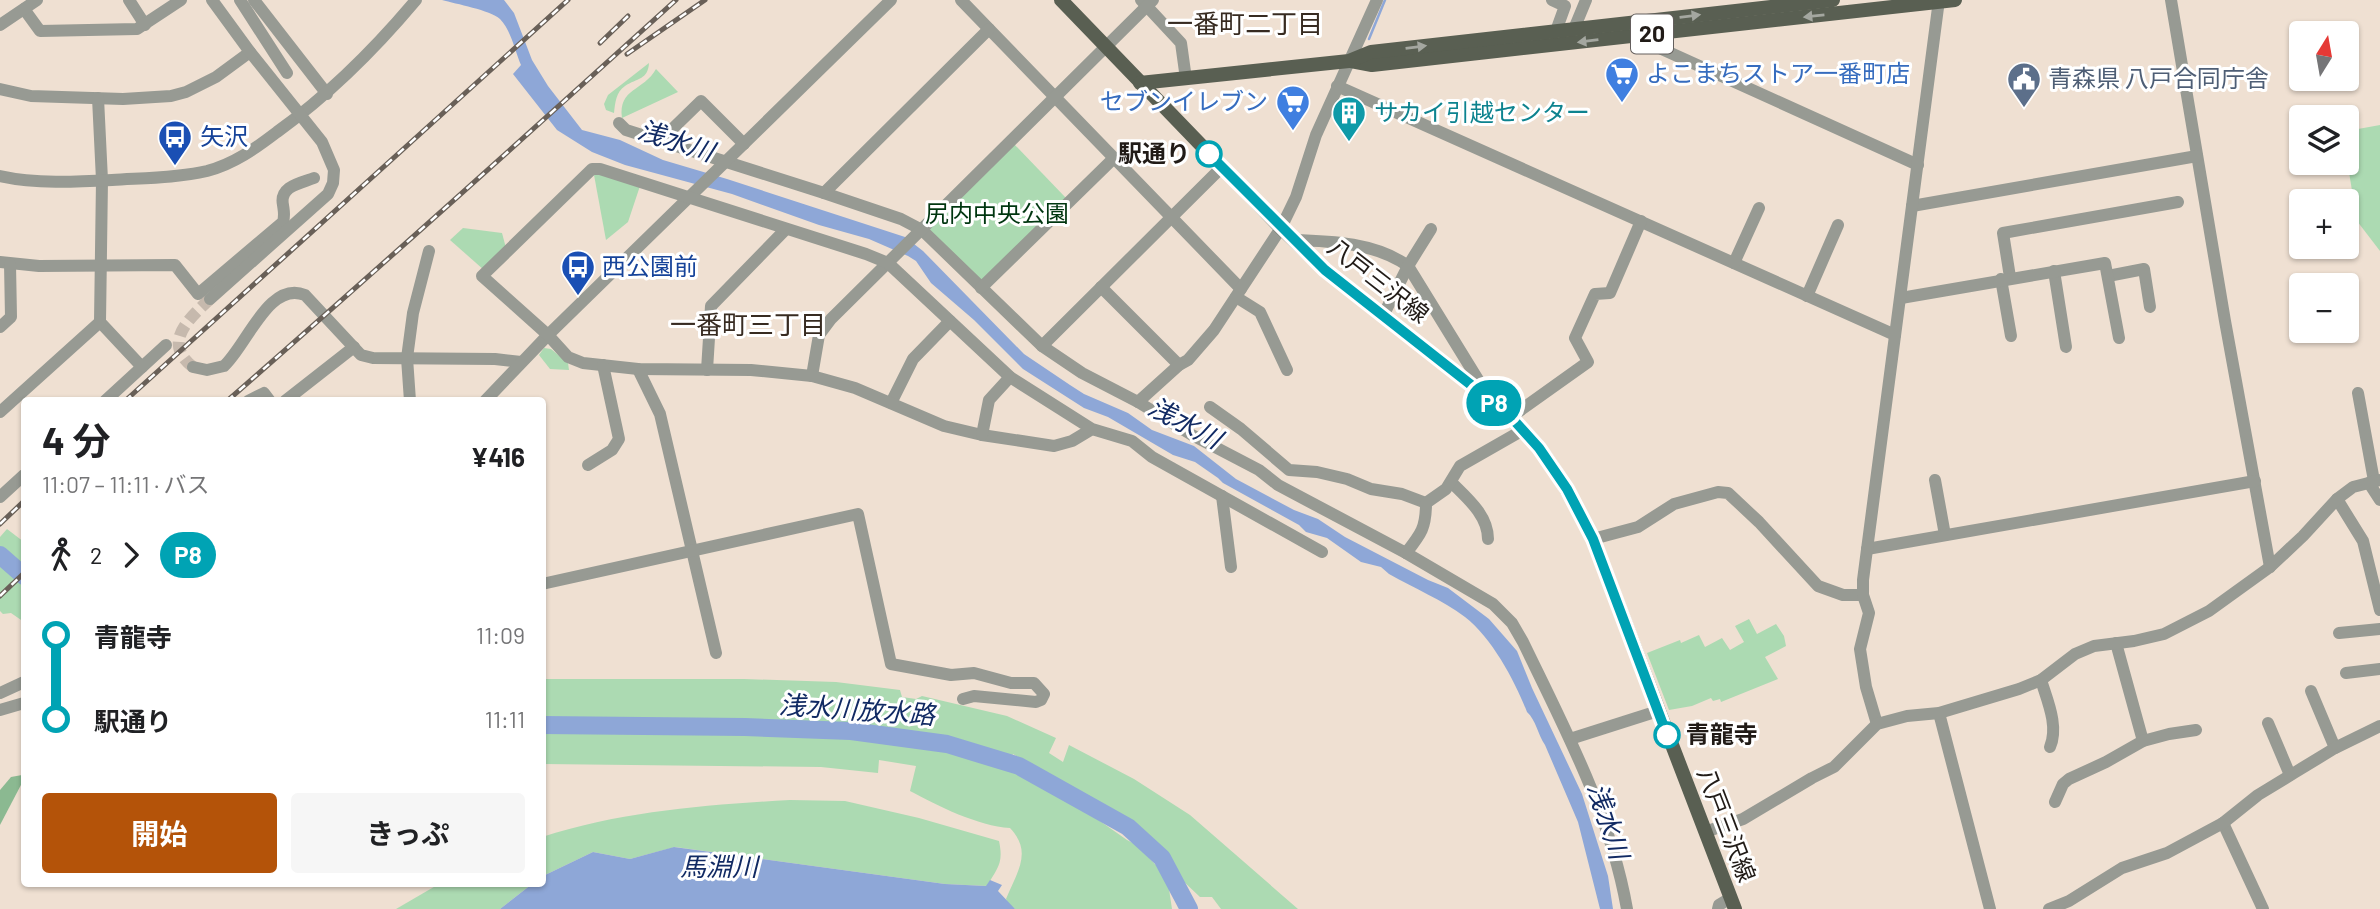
<!DOCTYPE html>
<html lang="ja">
<meta charset="utf-8">
<style>
body{margin:0;font-family:Barlow,"Noto Sans JP",sans-serif;background:#f6f6f6;color:#202124;height:100vh;display:flex;flex-direction:column;font-size:26px;white-space:nowrap}
*{box-sizing:border-box;margin:0}
p{font-size:23px;color:#757577}
.icon{flex:none;width:38px;height:38px;fill:none;stroke:currentColor;stroke-width:2;stroke-linecap:round;stroke-linejoin:round}
.map{position:relative;flex:1;overflow:hidden}
.drawer{position:absolute;left:21px;top:397px;width:525px;height:490px;display:flex;flex-direction:column;background:#fff;border-radius:7px;box-shadow:0 2px 5px #0004}
.drawer>*{flex:none}
.badge{padding:0 14px;border-radius:23px;font-size:24px;line-height:46px}
.needle{width:46px;rotate:11deg}
.buttons{position:absolute;left:2289px;top:21px;display:grid;gap:14px}
.buttons a{display:grid;place-items:center;width:70px;height:70px;border-radius:7px;background:#fff;box-shadow:0 2px 5px #0004;font-size:35px}
.map>.badge{position:absolute;translate:-50% -50%;box-shadow:0 0 0 4px #fff}
.legs{display:flex;align-items:center;gap:10px;height:77px;padding:0 21px;font-size:23px}
.legs p{margin-inline-start:auto}
.overview{display:flex;align-items:center;justify-content:space-between;height:119px;padding:0 21px}
h1{font-size:38px;font-weight:700;line-height:52px}
.button{display:flex;gap:14px;margin-top:auto;padding:14px 21px}
.button a{flex:1;height:80px;border-radius:7px;background:#b45309;color:#fff;font-size:28px;font-weight:700;line-height:80px;text-align:center}
.button a+a{background:#f6f6f6;color:#202124}
ul{padding:0 21px;list-style:none}
li{display:flex;align-items:center;gap:24px;height:84px;font-size:26px}
li i{display:grid;place-items:center;width:10px;height:100%;margin:0 9px;background:currentColor}
li i::after{content:'';width:18px;height:18px;margin:-9px;border:5px solid;border-radius:50%;background:#fff}
li p{margin-inline-start:auto}
li:first-child i{background:linear-gradient(#0000 50%,currentColor 0)}
li:last-child i{background:linear-gradient(currentColor 50%,#0000 0)}
.map>svg:first-child{display:block}
.green{fill:#acdab2}
.forest{fill:#8bb991}
.water{fill:#8ea7d7}
.lines{fill:none;stroke-linecap:round;stroke-linejoin:round}
.stream{stroke:#8ea7d7;stroke-width:2.5}
.river{stroke:#8ea7d7;stroke-width:18}
.minor-tunnel{stroke:#c6b9ad;stroke-width:12;stroke-dasharray:12 6;stroke-linecap:butt}
.minor{stroke:#979a93;stroke-width:12}
.major{stroke:#595f52;stroke-width:14}
.rail-casing{stroke:#696058;stroke-width:5}
.rail{stroke:#fff;stroke-width:2.5;stroke-dasharray:8;stroke-linecap:butt}
.oneway{fill:#a4a7a0}
.line-1-casing{stroke:#fff;stroke-width:16}
.line-1{stroke:#00a3b4;stroke-width:10}
.stop-1-dot{fill:#fff;stroke:#00a3b4;stroke-width:3.5}
.labels{text-anchor:middle;stroke-width:6;stroke-linejoin:round;paint-order:stroke}
.shield{fill:#fff;stroke:#645f5d;stroke-width:2}
.shield-label{font-size:23px;font-weight:bold;fill:#211b17}
.shop-label{font-size:24px;fill:#366cbe;stroke:#fff;text-anchor:start}
.service-label{font-size:24px;fill:#4e5e75;stroke:#fff;text-anchor:start}
.culture-label{font-size:24px;fill:#0d838f;stroke:#fff;text-anchor:start}
.transit-label{font-size:24px;fill:#164399;stroke:#fff;text-anchor:start}
.stop-label{font-size:24px;font-weight:bold;fill:#211b17;stroke:#fff;text-anchor:end}
.park-label{font-size:24px;fill:#003610;stroke:#fff}
.street-label{font-size:24px;fill:#211b17;stroke:#fff}
.neighbourhood-label{font-size:26px;fill:#372b21;stroke:#fff}
.water-label{font-size:26px;font-style:italic;fill:#112a63;stroke:#fff}
</style>
<div class="map">
<svg width="2380" height="909" viewBox="0 0 2380 909">
<rect width="100%" height="100%" fill="#efe0d2"/>
<!-- green -->
<g class="green">
<path d="M 649,63 C 648,80 637,78 625,86 C 616,92 615,103 614,113 L 606,110 L 604,104 L 608,95 Z"/>
<path d="M 656,69 L 678,92 L 622,118 C 618,88 644,91 656,69 Z"/>
<path d="M 2380,125 L 2380,251 L 2357,221 L 2347,160 L 2347,131 Z"/>
<path d="M 1014,144 L 1066,198 L 981,283 L 928,230 Z"/>
<path d="M 597,173 L 640,186 L 628,222 L 606,240 L 594,175 Z"/>
<path d="M 463,228 L 502,233 L 506,248 L 484,270 L 450,240 Z"/>
<path d="M 544,348 L 551,349 L 568,363 L 569,370 L 550,369 L 539,355 Z"/>
<path d="M 7,529 L 24,542 L 24,622 L 11,613 L 3,614 L 0,611 L 0,537 Z"/>
<path d="M 1749,619 L 1757,634 L 1776,624 L 1784,636 L 1786,646 L 1765,657 L 1778,679 L 1721,702 L 1720,699 L 1713,701 L 1711,698 L 1692,706 L 1669,710 L 1647,653 L 1680,640 L 1681,643 L 1699,635 L 1705,647 L 1722,638 L 1730,650 L 1744,642 L 1735,626 Z"/>
<path d="M 543,679 L 744,679 L 836,682 L 900,690 L 902,697 L 916,699 L 922,696 L 1007,716 L 1056,738 L 1049,753 L 1063,762 L 1069,745 L 1134,779 L 1190,815 L 1298,909 L 1221,909 L 1212,897 L 1200,897 L 1182,880 L 1161,849 L 1132,824 L 1013,754 L 1006,767 L 1080,807 L 1127,840 L 1137,845 L 1170,880 L 1169,889 L 1172,909 L 1015,909 L 1009,905 L 1006,899 C 1017,872 1033,852 1010,828 C 978,826 938,806 910,791 L 916,766 L 879,760 L 878,773 L 821,767 L 543,764 Z"/>
<path d="M 790,800 L 845,801 L 919,818 L 999,841 C 1004,864 997,868 987,886 L 945,884 L 675,847 L 630,859 L 593,852 L 543,876 L 542,837 C 623,811 706,805 790,800 Z"/>
<path d="M 439,884 L 532,884 L 500,909 L 396,909 Z"/>
</g>
<!-- forest -->
<path class="forest" d="M 22,775 L 22,783 L 0,825 L 0,790 L 11,777 Z"/>
<!-- water -->
<g class="water">
<path d="M 442,0 L 504,0 L 514,13 L 532,60 L 548,86 L 582,130 L 620,140 L 663,160 L 727,179 L 905,237 L 923,251 L 1024,354 L 1070,385 L 1084,394 L 1128,413 L 1152,430 L 1194,446 L 1236,479 L 1294,510 L 1318,519 L 1345,537 L 1428,580 L 1448,588 L 1489,619 L 1517,651 L 1532,688 L 1582,794 L 1608,876 L 1613,909 L 1600,909 L 1578,822 L 1545,745 C 1538,735 1536,720 1527,712 C 1515,681 1492,638 1465,617 C 1442,600 1414,588 1389,574 L 1381,567 L 1361,562 L 1327,538 L 1306,532 L 1299,525 L 1223,483 L 1218,478 L 1195,462 L 1173,455 L 1108,417 L 1084,408 L 1023,369 L 974,320 L 931,283 L 916,261 L 908,256 L 869,239 L 819,225 L 732,194 L 625,165 L 592,152 L 557,130 L 513,74 L 521,65 C 515,51 511,30 500,19 C 490,10 456,4 442,0 Z"/>
<path d="M 674,847 L 945,884 L 986,886 L 990,880 L 1002,885 L 998,891 L 1015,909 L 500,909 L 532,884 L 542,884 L 543,876 L 593,852 L 630,859 Z"/>
</g>
<g class="lines">
<!-- stream -->
<path class="stream" d="M 1369,39 L 1385,0"/>
<!-- river -->
<g class="river">
<path d="M 0,555 L 24,576"/>
<path d="M 542,725 L 745,727 L 851,731 L 947,744 L 1019,766 L 1128,827 L 1162,858 L 1189,909"/>
</g>
<!-- minor-tunnel -->
<path class="minor-tunnel" d="M 193,367 C 161,342 190,318 210,299"/>
<!-- minor -->
<g class="minor">
<path d="M 129,0 L 145,25"/>
<path d="M 240,0 L 287,73"/>
<path d="M 254,0 L 327,94"/>
<path d="M 961,0 L 1241,289"/>
<path d="M 1141,0 L 1181,43 L 1186,79"/>
<path d="M 1552,0 L 1565,6 L 1556,31"/>
<path d="M 2171,0 L 2225,321 L 2270,567"/>
<path d="M 24,9 L 40,31 L 137,29 L 181,0"/>
<path d="M 0,25 L 37,0"/>
<path d="M 989,29 L 824,193 L 901,219 L 922,230 L 1042,346 L 1082,373 L 1138,402 L 1192,435 L 1259,470 L 1278,485 L 1406,553 L 1493,604 L 1512,623 L 1523,642 C 1565,729 1610,813 1627,909"/>
<path d="M 1574,29 L 1586,0"/>
<path d="M 1633,36 L 1918,165"/>
<path d="M 1337,86 L 1895,335"/>
<path d="M 0,89 L 31,96 L 123,99 L 171,96 L 186,92 L 216,77 L 250,52"/>
<path d="M 98,98 L 102,180 L 100,322 L 142,367"/>
<path d="M 619,123 L 626,130 L 824,193"/>
<path d="M 661,140 L 701,101 L 744,144"/>
<path d="M 0,176 C 36,184 75,182 112,180 C 143,178 177,178 207,171 C 234,164 256,148 277,132 C 330,94 374,50 416,0"/>
<path d="M 1912,206 L 2197,156"/>
<path d="M 1293,240 C 1332,241 1376,243 1408,266 L 1488,396"/>
<path d="M 0,262 L 39,266 L 175,265 L 198,294 L 283,222 C 285,215 284,212 283,205 C 279,186 301,183 314,178"/>
<path d="M 1734,263 L 1759,208"/>
<path d="M 2054,271 L 2066,347"/>
<path d="M 2108,276 L 2144,269 L 2150,307"/>
<path d="M 2010,277 L 2003,233 L 2178,202"/>
<path d="M 2001,279 L 2011,336"/>
<path d="M 1101,287 L 1179,365"/>
<path d="M 981,288 L 1114,158"/>
<path d="M 1807,296 L 1838,225"/>
<path d="M 1236,297 L 1260,312 L 1287,370"/>
<path d="M 1901,298 L 2105,263 L 2119,338"/>
<path d="M 210,299 L 328,194 L 333,183 L 334,170 L 322,142 L 250,52 L 212,0"/>
<path d="M 1384,314 L 1408,266 L 1431,229"/>
<path d="M 0,327 L 11,317 L 10,264"/>
<path d="M 1042,346 L 1221,168"/>
<path d="M 193,367 L 207,370 L 224,366 C 247,345 269,280 305,295 L 361,355 L 373,358 L 495,359 L 521,362"/>
<path d="M 638,369 L 660,414 L 716,653"/>
<path d="M 707,370 L 711,306 L 786,229"/>
<path d="M 812,376 L 819,335 L 831,319 L 1153,0"/>
<path d="M 2358,393 L 2374,481"/>
<path d="M 105,401 L 166,345"/>
<path d="M 248,401 L 264,393 L 270,401"/>
<path d="M 285,401 L 354,347"/>
<path d="M 410,401 L 407,358 L 413,313 L 429,251"/>
<path d="M 485,401 L 548,335 L 891,0"/>
<path d="M 1138,402 L 1179,365 L 1188,360 L 1214,330 L 1281,228 L 1296,197 L 1316,135 L 1377,0"/>
<path d="M 891,403 L 913,359 L 950,321"/>
<path d="M 1210,407 L 1241,429 L 1289,470 L 1317,472 L 1347,479 L 1371,489 L 1402,494 L 1426,503"/>
<path d="M 0,412 L 100,322"/>
<path d="M 1511,417 L 1588,362 L 1575,338 L 1595,294 L 1610,293 L 1641,221"/>
<path d="M 1092,429 L 1072,441 L 1054,446 L 982,435 L 944,426 L 855,388 L 812,376 L 751,370 L 638,369 L 583,363 L 568,357 L 548,335 L 482,276 L 592,169 L 600,169 L 866,254 L 888,263 L 1010,377 L 1092,429 L 1132,441 L 1152,457 L 1322,552"/>
<path d="M 982,435 L 989,400 L 1010,377"/>
<path d="M 588,465 L 612,450 L 619,439 L 603,365"/>
<path d="M 1935,480 L 1945,535"/>
<path d="M 1451,482 C 1467,498 1488,515 1488,539"/>
<path d="M 2369,483 L 2380,500"/>
<path d="M 1222,496 L 1231,567"/>
<path d="M 0,497 L 24,475"/>
<path d="M 2337,499 L 2363,541 L 2380,610"/>
<path d="M 1593,539 L 1638,527 L 1674,504 L 1718,492 L 1728,493 L 1759,522 L 1818,586 L 1843,595 L 1863,595"/>
<path d="M 1867,549 L 2255,481"/>
<path d="M 1406,553 C 1421,534 1426,528 1426,503 L 1446,489 L 1460,466 L 1523,430"/>
<path d="M 542,584 L 858,514 L 891,664 L 951,675 L 974,673 L 1011,683 L 1034,683 L 1044,694 L 1041,700 L 1036,702 L 974,696 L 963,699"/>
<path d="M 2339,633 L 2380,629"/>
<path d="M 2116,643 L 2143,741"/>
<path d="M 2346,673 L 2380,669"/>
<path d="M 2041,680 C 2047,700 2059,726 2050,747"/>
<path d="M 2311,691 L 2335,748"/>
<path d="M 0,693 L 24,682"/>
<path d="M 0,710 L 24,703"/>
<path d="M 1939,713 L 1990,909"/>
<path d="M 2268,723 L 2290,775"/>
<path d="M 1877,724 L 1866,687 L 1860,649 L 1869,613 L 1863,595 L 1863,580 L 1939,0"/>
<path d="M 1570,739 L 1658,711"/>
<path d="M 2055,802 L 2063,784 L 2069,779 L 2106,762 L 2143,741 L 2169,734 L 2196,730"/>
<path d="M 2223,823 L 2263,909"/>
<path d="M 1705,832 L 1743,819 L 1812,778 L 1834,767 L 1877,724 L 1907,716 L 1939,713 L 2019,689 L 2041,680 L 2075,654 L 2094,646 L 2134,641 L 2164,634 L 2209,611 L 2270,567 L 2303,536 L 2337,499 L 2353,487 L 2380,480"/>
<path d="M 1718,909 L 1719,905 L 1729,899"/>
<path d="M 2049,909 L 2069,901 L 2122,868 L 2167,853 L 2223,823 L 2258,795 L 2294,773 L 2335,748 L 2380,726"/>
</g>
<!-- major -->
<g class="major">
<path d="M 1061,0 L 1281,228 L 1325,270 L 1489,399 C 1507,415 1525,430 1540,449 C 1561,477 1577,508 1593,539 L 1735,909"/>
<path d="M 1351,61 L 1372,65 L 1955,0"/>
<path d="M 1140,83 L 1349,61 L 1371,52 L 1833,0"/>
</g>
<!-- rail casing -->
<g class="rail-casing">
<g id="rail">
<path d="M 600,43 L 628,16"/>
<path d="M 627,54 L 705,0"/>
<path d="M 125,401 L 568,0"/>
<path d="M 227,401 C 378,269 527,135 676,0"/>
<path d="M 0,524 L 24,501"/>
<path d="M 0,596 L 24,573"/>
</g>
</g>
<!-- rail -->
<use href="#rail" class="rail"/>
</g>
<!-- one-way arrows -->
<defs><path id="oneway-solid" d="M-6-.8H1V-3.2L6.5 0L1 3.2V.8H-6Z" transform="scale(1.75)"/></defs>
<g class="oneway">
<use href="#oneway-solid" transform="translate(1690 16) rotate(-7)"/>
<use href="#oneway-solid" transform="translate(1814 16) rotate(174)"/>
<use href="#oneway-solid" transform="translate(1588 41) rotate(173)"/>
<use href="#oneway-solid" transform="translate(1416 47) rotate(-7)"/>
</g>
<g class="lines">
<!-- line-1 casing -->
<g class="line-1-casing">
<path id="line-1" d="M 1209,154 L 1325,270 L 1489,399 L 1511,417 L 1539,448 L 1567,489 L 1593,539 L 1667,735"/>
</g>
<!-- line-1 -->
<use href="#line-1" class="line-1"/>
</g>
<!-- icons -->
<defs>
<g id="supermarket-pin" transform="scale(1.75)"><path d="M0 17L-7.5 6A9.5 9.5 0 1 1 7.5 6Z" fill="#3f7fe0" stroke="#fff"/><path d="M-6-5.5h2.5l.6 2H6L4.5 2H-2.5L-4.4-4H-6ZM-1.5 3.2a1.3 1.3 0 1 0 .1 0ZM3 3.2a1.3 1.3 0 1 0 .1 0Z" fill="#fff"/></g>
<g id="civic-pin" transform="scale(1.75)"><path d="M0 17L-7.5 6A9.5 9.5 0 1 1 7.5 6Z" fill="#5c6f8a" stroke="#fff"/><path d="M-.6-6.5H3V-4.5H.6V-3L4-1V1h2V6H-6V1h2V-1L-.6-3ZM-1.2 2.5V6h2.4V2.5Z" fill="#fff"/></g>
<g id="building-pin" transform="scale(1.75)"><path d="M0 17L-7.5 6A9.5 9.5 0 1 1 7.5 6Z" fill="#0f9aa8" stroke="#fff"/><path d="M-4-6H4V6H1V3H-1V6H-4ZM-2.5-4.3h1.7v1.8h-1.7ZM.8-4.3h1.7v1.8H.8ZM-2.5-1h1.7V.8h-1.7ZM.8-1h1.7V.8H.8Z" fill="#fff"/></g>
<g id="bus-pin" transform="scale(1.75)"><path d="M0 17L-7.5 6A9.5 9.5 0 1 1 7.5 6Z" fill="#1a4fb4" stroke="#fff"/><path d="M-5-6H5V4H4V6H2V4H-2V6H-4V4H-5ZM-3.5-4V0h7V-4ZM-3.5 1.2v1.5H-2V1.2ZM2 1.2v1.5H3.5V1.2Z" fill="#fff"/></g>
</defs>
<g fill-rule="evenodd">
<use href="#supermarket-pin" x="1622" y="74"/>
<use href="#civic-pin" x="2024" y="79"/>
<use href="#supermarket-pin" x="1293" y="102"/>
<use href="#building-pin" x="1349" y="113"/>
<use href="#bus-pin" x="175" y="137"/>
<use href="#bus-pin" x="578" y="267"/>
</g>
<!-- markers -->
<g class="stop-1-dot">
<circle cx="1209" cy="154" r="12"/>
<circle cx="1667" cy="735" r="12"/>
</g>
<g class="labels">
<!-- shield labels -->
<rect class="shield" x="1631" y="14.5" width="42" height="39" rx="5"/>
<g class="shield-label">
<text x="1652" y="42">20</text>
</g>
<!-- shop labels -->
<g class="shop-label">
<text x="1646" y="82">よこまちストア一番町店</text>
<text x="1268" y="110" text-anchor="end">セブンイレブン</text>
</g>
<!-- service labels -->
<g class="service-label">
<text x="2048" y="87">青森県 八戸合同庁舎</text>
</g>
<!-- culture labels -->
<g class="culture-label">
<text x="1374" y="121">サカイ引越センター</text>
</g>
<!-- transit labels -->
<g class="transit-label">
<text x="200" y="145">矢沢</text>
<text x="602" y="275">西公園前</text>
</g>
<!-- stop labels -->
<g class="stop-label">
<text x="1190" y="162">駅通り</text>
<text x="1686" y="743" text-anchor="start">青龍寺</text>
</g>
<!-- park labels -->
<g class="park-label">
<text x="997" y="222">尻内中央公園</text>
</g>
<!-- street labels -->
<g class="street-label">
<text transform="translate(1378 281) rotate(38)" y="8">八戸三沢線</text>
<text transform="translate(1726 825) rotate(69)" y="8">八戸三沢線</text>
</g>
<!-- neighbourhood labels -->
<g class="neighbourhood-label">
<text x="1245" y="33">一番町二丁目</text>
<text x="748" y="334">一番町三丁目</text>
</g>
<!-- water labels -->
<g class="water-label">
<text transform="translate(676 141) rotate(18)" y="9">浅水川</text>
<text transform="translate(1185 423) rotate(28)" y="9">浅水川</text>
<text transform="translate(857 710) rotate(4)" y="9">浅水川放水路</text>
<text transform="translate(1608 821) rotate(72)" y="9">浅水川</text>
<text x="719" y="876">馬淵川</text>
</g>
</g>
</svg>
<div class="buttons">
<a><svg class="needle" viewBox="-14 -14 28 28"><path d="M0-13l5 13h-10z" fill="#e53935"/><path d="M0 13l5-13h-10z" fill="#757577"/></svg></a>
<a><svg class="icon" aria-label="layers" viewBox="0 0 24 24"><path d="M12 4l9 5-9 5-9-5zM3 14l9 5 9-5"/></svg></a>
<a>+</a>
<a>−</a>
</div>
<b class="badge" style="left:1494px;top:403px;background:#00a3b4;color:#fff">P8</b>
<section class="drawer">
<div class="overview"><div><h1>4 分</h1><p>11:07 – 11:11 · バス</p></div><b>¥416</b></div>
<div class="legs"><svg class="icon" aria-label="walk" viewBox="0 0 24 24"><circle cx="13" cy="4" r="2"/><path d="M13 8l-2 6 4 7M11 14l-3 7M7 12l3-4h3l4 4"/></svg>2<svg class="icon" aria-label="forward" viewBox="0 0 24 24"><path d="M9 5l7 7-7 7"/></svg><b class="badge" style="background:#00a3b4;color:#fff">P8</b></div>
<ul>
<li><i style="color:#00a3b4"></i><b>青龍寺</b><p>11:09</p></li>
<li><i style="color:#00a3b4"></i><b>駅通り</b><p>11:11</p></li>
</ul>
<div class="button"><a>開始</a><a>きっぷ</a></div>
</section>
</div>
